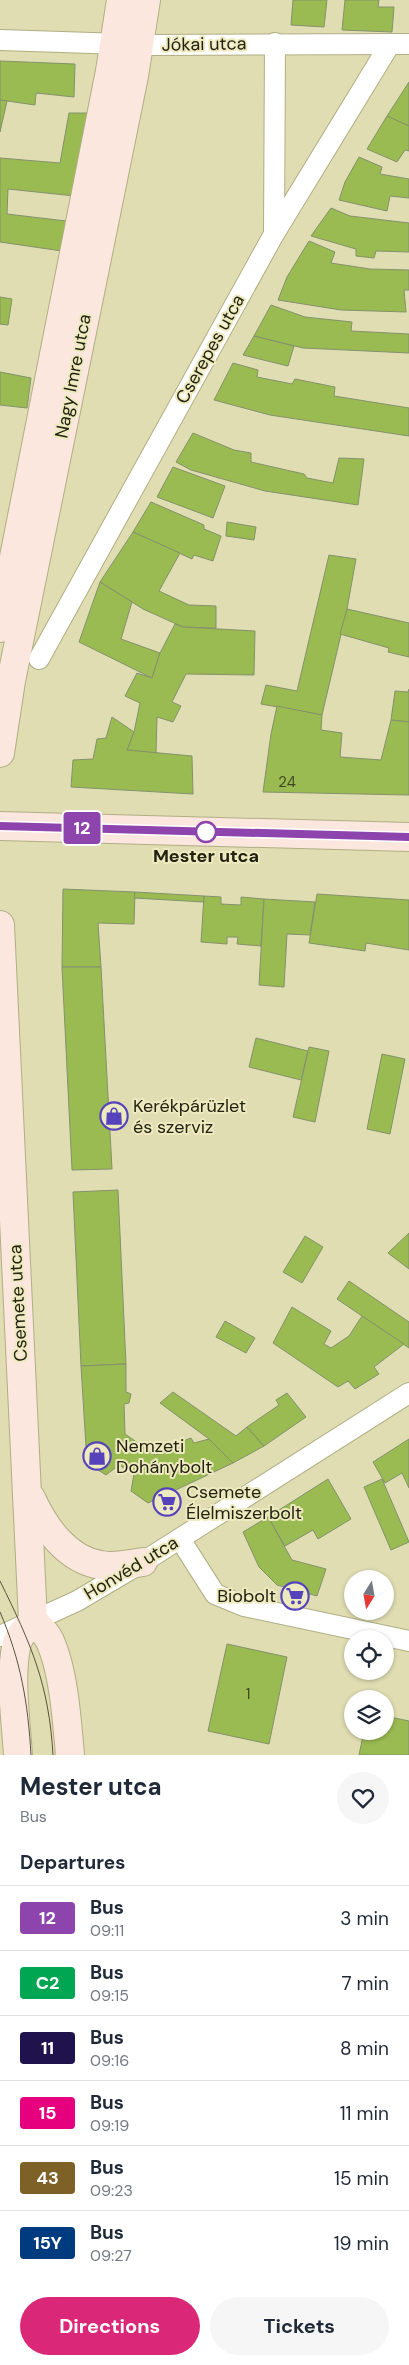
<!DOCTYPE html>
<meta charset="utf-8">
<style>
body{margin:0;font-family:"DM Sans",sans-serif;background:#f6f6f7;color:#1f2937;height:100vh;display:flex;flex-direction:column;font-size:19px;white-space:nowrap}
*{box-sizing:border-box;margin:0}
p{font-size:16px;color:#747a83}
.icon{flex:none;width:28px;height:28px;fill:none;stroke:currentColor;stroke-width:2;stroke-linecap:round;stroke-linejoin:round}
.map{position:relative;height:1755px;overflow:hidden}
.sheet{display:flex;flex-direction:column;background:#fff;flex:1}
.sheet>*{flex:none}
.badge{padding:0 10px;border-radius:4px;font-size:18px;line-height:32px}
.needle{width:32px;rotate:191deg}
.buttons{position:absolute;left:344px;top:1570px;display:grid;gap:10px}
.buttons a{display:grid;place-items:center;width:50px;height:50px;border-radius:50%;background:#fff;box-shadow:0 1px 4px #0004;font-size:25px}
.map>.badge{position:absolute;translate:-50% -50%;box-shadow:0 0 0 2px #fff}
h2{padding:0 20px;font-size:19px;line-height:45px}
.round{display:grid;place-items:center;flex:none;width:52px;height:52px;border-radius:26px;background:#f6f6f7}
.headline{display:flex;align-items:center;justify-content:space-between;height:85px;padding:0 20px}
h1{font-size:24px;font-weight:700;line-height:38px}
.primary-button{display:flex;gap:10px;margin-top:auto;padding:10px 20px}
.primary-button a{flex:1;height:58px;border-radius:30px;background:#db2777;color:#fff;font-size:20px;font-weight:700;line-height:58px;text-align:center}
.primary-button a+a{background:#f6f6f7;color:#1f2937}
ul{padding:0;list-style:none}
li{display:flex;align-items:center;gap:15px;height:65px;padding:0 20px;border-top:1px solid #e0e1e3}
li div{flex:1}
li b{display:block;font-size:19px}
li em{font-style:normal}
li .badge{min-width:55px;font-weight:700;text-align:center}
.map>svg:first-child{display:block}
.building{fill:#9aba52;stroke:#84926c}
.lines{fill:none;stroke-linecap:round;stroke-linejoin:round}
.street-casing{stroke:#b1ae84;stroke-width:22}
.secondary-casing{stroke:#b1ae84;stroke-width:30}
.street{stroke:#fff;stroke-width:20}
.secondary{stroke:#fbe7de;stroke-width:28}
.tram{stroke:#57553d;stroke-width:1}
.line-casing{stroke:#fff;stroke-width:11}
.line{stroke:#8e44ad;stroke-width:8}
.stop-dot{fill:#fff;stroke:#8e44ad;stroke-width:2.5}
.labels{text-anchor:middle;stroke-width:4;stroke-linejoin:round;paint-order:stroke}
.number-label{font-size:15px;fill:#414821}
.street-label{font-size:18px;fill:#232211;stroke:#edeabf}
.stop-label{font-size:18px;font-weight:bold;fill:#232211;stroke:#edeabf}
.poi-label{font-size:18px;fill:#232211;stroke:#edeabf;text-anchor:start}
</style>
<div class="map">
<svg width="409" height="1755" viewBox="0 0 409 1755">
<rect width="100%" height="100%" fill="#e0ddb2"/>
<!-- building -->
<g class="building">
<path d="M 293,0 L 327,0 L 324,27 L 291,25 Z"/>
<path d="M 345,0 L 379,0 L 378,7 L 394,7 L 392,32 L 342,30 Z"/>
<path d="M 0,61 L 75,64 L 74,97 L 36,93 L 35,105 L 0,100 Z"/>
<path d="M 409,82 L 409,126 L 387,116 Z"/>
<path d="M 0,100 L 7,101 L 0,132 Z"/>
<path d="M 69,113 L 87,113 L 75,196 L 8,189 L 7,214 L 66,221 L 62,251 L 0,242 L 0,158 L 60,163 Z"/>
<path d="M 387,116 L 409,126 L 409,151 L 405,150 L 397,162 L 367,149 Z"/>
<path d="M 359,157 L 382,167 L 380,174 L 409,179 L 409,198 L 390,196 L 387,211 L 339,200 L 345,182 Z"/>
<path d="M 331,208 L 350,216 L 409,223 L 409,252 L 376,251 L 374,258 L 356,256 L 356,249 L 311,236 Z"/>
<path d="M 309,241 L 335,252 L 331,263 L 370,269 L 409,270 L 409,290 L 404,290 L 406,312 L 341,310 L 278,300 L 287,277 Z"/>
<path d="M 0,297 L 12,299 L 8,325 L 0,324 Z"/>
<path d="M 271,305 L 305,317 L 352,322 L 351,331 L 409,334 L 409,353 L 303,348 L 254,336 Z"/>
<path d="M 254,336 L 294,346 L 288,366 L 243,355 Z"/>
<path d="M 233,363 L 258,370 L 257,377 L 292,384 L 295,379 L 335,387 L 334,396 L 409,408 L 409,436 L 270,415 L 214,400 Z"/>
<path d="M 0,372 L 31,378 L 27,408 L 0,405 Z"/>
<path d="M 193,433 L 234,450 L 251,453 L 251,462 L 304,474 L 307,478 L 333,483 L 339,458 L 364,459 L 358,505 L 265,491 L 191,470 L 176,462 Z"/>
<path d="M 173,467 L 225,486 L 213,518 L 157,497 Z"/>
<path d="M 151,502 L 204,525 L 204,529 L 221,536 L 213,561 L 194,555 L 192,559 L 133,532 Z"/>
<path d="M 227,522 L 256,527 L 254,540 L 226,536 Z"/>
<path d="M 133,532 L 180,553 L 159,591 L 189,605 L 216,606 L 216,628 L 183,627 L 143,609 L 100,582 Z"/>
<path d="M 329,555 L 356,559 L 347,609 L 322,715 L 261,704 L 266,685 L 297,691 Z"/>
<path d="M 100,582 L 132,602 L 121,639 L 160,653 L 152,678 L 79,642 Z"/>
<path d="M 347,609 L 409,623 L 409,657 L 388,652 L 389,648 L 340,634 Z"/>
<path d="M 175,624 L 183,627 L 255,631 L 254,675 L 186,674 L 172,702 L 181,706 L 173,722 L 157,717 L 156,753 L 127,750 L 134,732 L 140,703 L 125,696 L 137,673 L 152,678 L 160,653 Z"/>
<path d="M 409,689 L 409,722 L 391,720 L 395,691 L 408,692 Z"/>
<path d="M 277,706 L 322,715 L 321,730 L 342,733 L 340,757 L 381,760 L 391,720 L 409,722 L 409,795 L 263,792 L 271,734 Z"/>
<path d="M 112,717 L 134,732 L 127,750 L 192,756 L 193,794 L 71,787 L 73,760 L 93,759 L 97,739 L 106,738 Z"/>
<path d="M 63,889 L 135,892 L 134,924 L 98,923 L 101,967 L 62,967 Z"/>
<path d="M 135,892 L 204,896 L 204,902 L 134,898 Z"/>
<path d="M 317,894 L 409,900 L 409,950 L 366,943 L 365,951 L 309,943 Z"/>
<path d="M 204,896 L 221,897 L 221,904 L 241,905 L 241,897 L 264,899 L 261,946 L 237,944 L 238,937 L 227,937 L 227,944 L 201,942 Z"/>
<path d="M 264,899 L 315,902 L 310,935 L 287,934 L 284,987 L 259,985 Z"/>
<path d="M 62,967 L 101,967 L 112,1169 L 72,1170 Z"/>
<path d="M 256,1038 L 308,1051 L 301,1080 L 249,1067 Z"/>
<path d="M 309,1047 L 329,1051 L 315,1122 L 293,1117 Z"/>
<path d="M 382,1054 L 405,1059 L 390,1134 L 367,1129 Z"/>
<path d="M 118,1190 L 126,1364 L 81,1366 L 73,1192 Z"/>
<path d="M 409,1233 L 409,1269 L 388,1253 Z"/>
<path d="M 305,1236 L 323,1247 L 302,1283 L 283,1272 Z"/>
<path d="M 349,1281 L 409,1322 L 409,1348 L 337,1299 Z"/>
<path d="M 292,1307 L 331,1331 L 324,1344 L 331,1348 L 349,1336 L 362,1316 L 404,1344 L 374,1367 L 379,1374 L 355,1389 L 348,1381 L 338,1387 L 273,1343 Z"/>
<path d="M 225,1321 L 255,1338 L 246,1353 L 216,1337 Z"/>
<path d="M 126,1364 L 126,1392 L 131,1394 L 129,1403 L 124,1404 L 125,1434 L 155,1455 L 182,1447 L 183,1441 L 191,1438 L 194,1443 L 209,1439 L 233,1463 L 148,1503 L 131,1491 L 134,1474 L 119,1465 L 106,1475 L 87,1463 L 81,1366 Z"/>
<path d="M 173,1392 L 236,1436 L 247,1427 L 264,1446 L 233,1463 L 209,1439 L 160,1403 Z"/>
<path d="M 287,1393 L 306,1417 L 264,1446 L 247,1427 L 279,1405 L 276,1400 Z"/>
<path d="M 409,1439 L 409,1488 L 402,1473 L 385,1483 L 373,1462 Z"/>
<path d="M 328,1479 L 351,1519 L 318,1539 L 313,1530 L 285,1546 L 268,1517 Z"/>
<path d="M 382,1479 L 409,1542 L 391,1550 L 364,1487 Z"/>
<path d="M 268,1517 L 292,1560 L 326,1569 L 317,1596 L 277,1585 L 259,1567 L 243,1532 Z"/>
<path d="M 227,1644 L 287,1657 L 269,1744 L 208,1731 Z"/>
<path d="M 385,1716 L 409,1721 L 409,1755 L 359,1755 L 364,1731 L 385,1731 Z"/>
</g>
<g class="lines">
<!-- street casing -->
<g class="street-casing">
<g id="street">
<path d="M 0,40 L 153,45 L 409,44"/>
<path d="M 274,234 L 275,43"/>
<path d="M 39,659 L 274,234 L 390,44"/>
<path d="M 180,1539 L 215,1594 L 244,1606 L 409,1641"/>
<path d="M 0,1636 L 77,1601 L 143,1562 L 409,1393"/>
</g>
</g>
<!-- secondary casing -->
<g class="secondary-casing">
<g id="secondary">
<path d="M 0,628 L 110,71 L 121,0"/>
<path d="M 0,753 L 11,681 L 134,76 L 146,0"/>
<path d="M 0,826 L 409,837"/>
<path d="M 0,925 L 33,1621"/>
<path d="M 31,1498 C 44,1527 67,1560 101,1565 C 114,1568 130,1564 143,1562"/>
<path d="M 33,1621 C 40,1627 46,1633 50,1641 C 64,1672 67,1722 70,1755"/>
<path d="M 18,1755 C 16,1722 9,1675 17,1643 C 20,1634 27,1628 33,1621"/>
</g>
</g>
<!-- street -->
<use href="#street" class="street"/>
<!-- secondary -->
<use href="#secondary" class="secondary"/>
<!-- tram -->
<g class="tram">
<path d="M 0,1581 C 31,1644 49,1684 53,1755"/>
<path d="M 0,1612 C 21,1661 28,1703 31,1755"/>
</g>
</g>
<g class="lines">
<!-- line casing -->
<g class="line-casing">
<path id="line" d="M 0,826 L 409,837"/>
</g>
<!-- line -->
<use href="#line" class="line"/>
</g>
<!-- icons -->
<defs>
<g id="shop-ring" transform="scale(1.4375)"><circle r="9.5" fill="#edeabf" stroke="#5643bb" stroke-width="1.5"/><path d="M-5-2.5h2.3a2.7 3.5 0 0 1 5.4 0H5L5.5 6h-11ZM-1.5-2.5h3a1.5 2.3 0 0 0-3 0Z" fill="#5643bb"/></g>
<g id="supermarket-ring" transform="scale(1.4375)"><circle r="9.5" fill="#edeabf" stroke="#5643bb" stroke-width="1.5"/><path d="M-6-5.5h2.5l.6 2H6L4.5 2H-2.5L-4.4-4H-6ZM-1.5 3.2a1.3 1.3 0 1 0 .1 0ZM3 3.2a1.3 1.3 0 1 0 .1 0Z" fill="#5643bb"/></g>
</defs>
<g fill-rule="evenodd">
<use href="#shop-ring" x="114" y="1116"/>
<use href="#shop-ring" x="97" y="1456"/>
<use href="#supermarket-ring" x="167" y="1502"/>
<use href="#supermarket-ring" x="295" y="1596"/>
</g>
<!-- markers -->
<circle class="stop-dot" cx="206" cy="832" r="10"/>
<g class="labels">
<!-- number labels -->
<g class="number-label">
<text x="287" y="787">24</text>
<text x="248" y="1699">1</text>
</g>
<!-- street labels -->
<g class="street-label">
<text transform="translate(204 44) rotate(-1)" y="6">Jókai utca</text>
<text transform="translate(210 349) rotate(-61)" y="6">Cserepes utca</text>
<text transform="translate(73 376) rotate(-79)" y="6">Nagy Imre utca</text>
<text transform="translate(18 1303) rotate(-93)" y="6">Csemete utca</text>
<text transform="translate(131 1568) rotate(-31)" y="6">Honvéd utca</text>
</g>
<!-- stop labels -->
<g class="stop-label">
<text x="206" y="862">Mester utca</text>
</g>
<!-- poi labels -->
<g class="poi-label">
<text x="133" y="1112">Kerékpárüzlet<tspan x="133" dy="21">és szerviz</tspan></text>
<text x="116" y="1452">Nemzeti<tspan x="116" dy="21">Dohánybolt</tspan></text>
<text x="186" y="1498">Csemete<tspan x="186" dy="21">Élelmiszerbolt</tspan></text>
<text x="276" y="1602" text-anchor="end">Biobolt</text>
</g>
</g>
</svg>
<div class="buttons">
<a><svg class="needle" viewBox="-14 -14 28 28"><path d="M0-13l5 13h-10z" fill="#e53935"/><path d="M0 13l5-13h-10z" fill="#747a83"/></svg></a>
<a><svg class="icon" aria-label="locate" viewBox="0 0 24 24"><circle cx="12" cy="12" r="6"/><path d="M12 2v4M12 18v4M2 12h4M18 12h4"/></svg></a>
<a><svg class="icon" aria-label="layers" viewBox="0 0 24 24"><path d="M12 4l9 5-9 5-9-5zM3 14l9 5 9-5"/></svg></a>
</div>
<b class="badge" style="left:82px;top:828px;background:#8e44ad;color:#fff">12</b>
</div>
<section class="sheet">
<div class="headline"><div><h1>Mester utca</h1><p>Bus</p></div><a class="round"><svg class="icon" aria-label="heart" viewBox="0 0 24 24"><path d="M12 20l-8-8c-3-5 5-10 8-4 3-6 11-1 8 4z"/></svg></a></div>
<h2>Departures</h2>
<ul>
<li><span class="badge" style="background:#8e44ad;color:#fff">12</span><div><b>Bus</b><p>09:11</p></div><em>3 min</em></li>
<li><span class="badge" style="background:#00a651;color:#fff">C2</span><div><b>Bus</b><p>09:15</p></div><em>7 min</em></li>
<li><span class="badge" style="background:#20124d;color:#fff">11</span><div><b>Bus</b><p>09:16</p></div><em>8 min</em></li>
<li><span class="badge" style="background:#e6007e;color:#fff">15</span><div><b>Bus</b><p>09:19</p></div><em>11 min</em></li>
<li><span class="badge" style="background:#7e6127;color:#fff">43</span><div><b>Bus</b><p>09:23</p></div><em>15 min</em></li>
<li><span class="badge" style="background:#003b80;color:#fff">15Y</span><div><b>Bus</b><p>09:27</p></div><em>19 min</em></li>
</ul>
<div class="primary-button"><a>Directions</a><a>Tickets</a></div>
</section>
